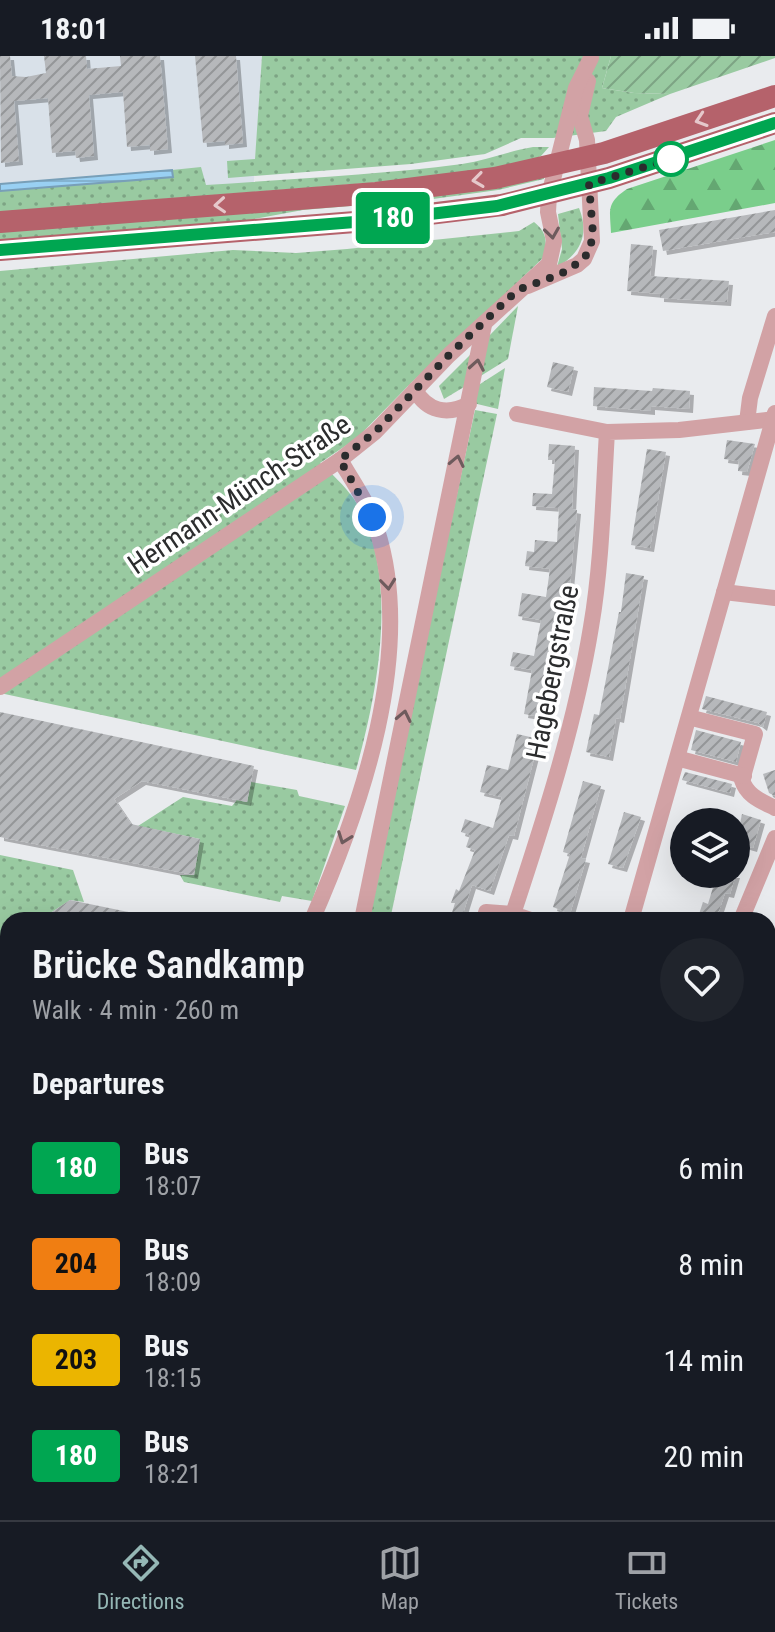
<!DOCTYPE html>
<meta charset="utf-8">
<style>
body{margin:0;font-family:"Roboto Condensed",sans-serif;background:#20242c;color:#f1f3f6;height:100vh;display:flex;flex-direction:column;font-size:30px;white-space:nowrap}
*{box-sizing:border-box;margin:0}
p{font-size:26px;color:#9ea1a6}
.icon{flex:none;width:44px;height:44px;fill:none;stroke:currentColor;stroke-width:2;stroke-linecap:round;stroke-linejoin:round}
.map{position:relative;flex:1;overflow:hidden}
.drawer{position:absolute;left:0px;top:856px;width:776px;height:608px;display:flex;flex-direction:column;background:#171b24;border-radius:24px 24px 0 0;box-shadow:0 8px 32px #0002}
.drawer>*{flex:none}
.badge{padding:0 16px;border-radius:6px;font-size:28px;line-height:52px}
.buttons{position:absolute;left:670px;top:752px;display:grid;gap:16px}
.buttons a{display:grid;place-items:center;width:80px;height:80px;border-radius:50%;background:#171b24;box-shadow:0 8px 32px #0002;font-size:40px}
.you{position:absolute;width:40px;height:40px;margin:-20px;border:6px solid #fff;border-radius:50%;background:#1a73e8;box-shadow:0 0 0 12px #1a73e833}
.map>.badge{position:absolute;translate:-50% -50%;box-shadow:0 0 0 4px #fff}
h2{padding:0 32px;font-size:30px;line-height:72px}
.round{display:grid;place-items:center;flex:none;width:84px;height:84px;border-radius:42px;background:#20242c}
.overview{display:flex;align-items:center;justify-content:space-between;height:136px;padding:0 32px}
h1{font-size:38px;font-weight:600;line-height:60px}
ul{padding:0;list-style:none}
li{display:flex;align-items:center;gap:24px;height:96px;padding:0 32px}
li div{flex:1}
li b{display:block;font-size:30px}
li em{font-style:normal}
li .badge{min-width:88px;font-weight:700;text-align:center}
.status{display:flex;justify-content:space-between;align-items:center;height:56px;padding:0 40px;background:#171b24;direction:ltr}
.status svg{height:22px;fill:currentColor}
.tab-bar{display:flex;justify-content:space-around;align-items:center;height:112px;border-top:2px solid #363941;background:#171b24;font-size:22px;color:#9ea1a6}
.tab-bar a{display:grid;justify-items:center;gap:4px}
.tab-bar .active{color:#95b7b5}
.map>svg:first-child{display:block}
.built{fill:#d9e1e9}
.grass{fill:url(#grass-dots)}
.forest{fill:url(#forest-firs)}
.garden{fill:url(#garden-furrows)}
.water{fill:url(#water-rules);stroke:#789fb8;stroke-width:2}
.building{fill:url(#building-hatch);filter:url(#shadow)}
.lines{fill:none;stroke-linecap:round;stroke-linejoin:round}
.minor{stroke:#d2a2a5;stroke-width:16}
.major{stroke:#b5626b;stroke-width:22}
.oneway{stroke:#e5c8cb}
.oneway2{stroke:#6e5b5d}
.line-casing{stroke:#fff;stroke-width:18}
.line{stroke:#00a651;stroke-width:12}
.walk{stroke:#2b2c2d;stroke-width:8;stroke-dasharray:0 14.4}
.stop-dot{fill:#fff;stroke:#00a651;stroke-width:4}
.labels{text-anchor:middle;stroke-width:7;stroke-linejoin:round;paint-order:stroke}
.street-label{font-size:28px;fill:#2b2c2d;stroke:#fff}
</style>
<div class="status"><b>18:01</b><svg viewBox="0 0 49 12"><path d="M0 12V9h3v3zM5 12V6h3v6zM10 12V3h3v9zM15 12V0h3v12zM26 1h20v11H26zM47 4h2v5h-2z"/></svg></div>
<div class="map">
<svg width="775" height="1464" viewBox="0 0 775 1464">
<defs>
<pattern id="grass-dots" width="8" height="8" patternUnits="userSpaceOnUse" patternTransform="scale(2)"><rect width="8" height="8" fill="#99caa1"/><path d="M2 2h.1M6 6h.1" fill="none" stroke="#7da484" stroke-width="1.8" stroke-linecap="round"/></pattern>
<pattern id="forest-firs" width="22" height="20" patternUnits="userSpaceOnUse" patternTransform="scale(2)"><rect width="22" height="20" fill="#7ace8b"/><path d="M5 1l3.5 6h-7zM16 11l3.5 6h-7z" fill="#64a772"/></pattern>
<pattern id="garden-furrows" width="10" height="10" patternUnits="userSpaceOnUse" patternTransform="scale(2)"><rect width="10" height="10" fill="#99caa1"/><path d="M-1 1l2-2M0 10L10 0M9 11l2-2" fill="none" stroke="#7da484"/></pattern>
<pattern id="water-rules" width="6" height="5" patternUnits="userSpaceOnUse" patternTransform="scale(2)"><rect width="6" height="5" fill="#99d0f3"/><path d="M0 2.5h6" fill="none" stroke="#84b3d1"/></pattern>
<pattern id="building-hatch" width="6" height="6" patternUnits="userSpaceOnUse" patternTransform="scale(2)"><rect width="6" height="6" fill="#b6b8bb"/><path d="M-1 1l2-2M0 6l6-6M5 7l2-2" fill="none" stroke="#949698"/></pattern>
<filter id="shadow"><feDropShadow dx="4" dy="4" stdDeviation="0" flood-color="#0004"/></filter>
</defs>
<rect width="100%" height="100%" fill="#e9ebee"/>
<!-- built -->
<path class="built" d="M 0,0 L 262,0 L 253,138 L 0,156 Z"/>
<!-- grass -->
<g class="grass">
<path d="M 262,0 L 611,0 L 602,32 L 634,37 L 670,38 L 616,61 L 606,75 L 553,82 L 521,82 L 485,98 L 411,108 L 228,122 L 227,105 L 255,103 Z"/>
<path d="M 533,91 L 549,91 L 541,100 L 526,107 L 444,121 L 0,156 L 0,135 L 173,121 L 172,114 L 201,111 L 206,129 C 291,123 377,119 462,108 C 487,104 509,95 533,91 Z"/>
<path d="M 544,121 L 544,123 L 498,134 L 433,143 L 303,154 L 238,166 L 0,185 L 0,174 Z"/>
<path d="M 579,152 C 590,179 580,198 557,211 L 562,193 L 558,158 Z"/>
<path d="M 534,166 C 547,176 548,187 543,202 L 410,328 L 357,382 L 320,407 C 332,418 344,429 354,443 C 401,517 378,635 356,714 L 0,637 L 0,215 L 233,194 L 296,197 L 347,193 L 519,175 Z"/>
<path d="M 518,250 L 508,303 L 479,321 L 488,281 Z"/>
<path d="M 475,294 L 469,328 L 444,343 L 439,330 Z"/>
<path d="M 505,312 L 498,353 L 473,347 L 477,330 Z"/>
<path d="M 475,354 L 497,358 L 390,864 L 366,864 Z"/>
<path d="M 251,726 L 297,734 L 299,740 L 345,750 L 312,845 L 282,840 L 280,846 L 184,826 L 180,819 L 194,819 L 200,783 L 138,770 L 183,741 L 232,750 L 237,744 L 247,746 Z"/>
<path d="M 0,799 L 73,814 L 84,846 L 70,844 L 40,864 L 8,864 L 8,885 L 0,891 Z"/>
<path d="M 0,926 L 8,928 L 8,1106 L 0,1107 Z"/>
<path d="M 8,1184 L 8,1295 L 1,1294 L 0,1297 L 0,1186 Z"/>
</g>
<!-- forest -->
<g class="forest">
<path d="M 775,84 L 775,147 L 611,177 C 610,154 606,147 627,133 Z"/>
<path d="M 281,1456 L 399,1456 L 397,1464 L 279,1464 Z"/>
</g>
<!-- garden -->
<path class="garden" d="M 611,0 L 775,0 L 775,2 L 670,38 L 634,37 L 602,32 Z"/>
<!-- water -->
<path class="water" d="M 172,114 L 173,121 L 0,135 L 0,128 Z"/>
<!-- building -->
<g class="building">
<path d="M 0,0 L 10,0 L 12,20 L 26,21 L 46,17 L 44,0 L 86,0 L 87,13 L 121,10 L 120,0 L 160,0 L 168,93 L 150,95 L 150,89 L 127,91 L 123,36 L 89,39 L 94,100 L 76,102 L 75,95 L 52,97 L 48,42 L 14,45 L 19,105 L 1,107 Z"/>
<path d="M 195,0 L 236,0 L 243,87 L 225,89 L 225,85 L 203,87 Z"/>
<path d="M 775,154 L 775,176 L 663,195 L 659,174 Z"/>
<path d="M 631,188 L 653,190 L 650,220 L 729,225 L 727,246 L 660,242 L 660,238 L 627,235 Z"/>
<path d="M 553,306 L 574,311 L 568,336 L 547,331 Z"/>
<path d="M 594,331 L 652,335 L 653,332 L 690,335 L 689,353 L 651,350 L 651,355 L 593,350 Z"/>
<path d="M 727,384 L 755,388 L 747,416 L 738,415 L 739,405 L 724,403 Z"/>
<path d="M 549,388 L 575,390 L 572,453 L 577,454 L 568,550 L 547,662 L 524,658 L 532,614 L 510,610 L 513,596 L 534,600 L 541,564 L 518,560 L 522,537 L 546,541 L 550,513 L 525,510 L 527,495 L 534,496 L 535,484 L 557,486 L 559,452 L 532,450 L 533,437 L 552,438 L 555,404 L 548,404 Z"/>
<path d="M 647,393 L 666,396 L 650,492 L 631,489 Z"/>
<path d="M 626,517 L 644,520 L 620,663 L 616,662 L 609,701 L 586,696 L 594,658 L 599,659 L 619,556 L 621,556 Z"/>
<path d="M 706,640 L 767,656 L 763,671 L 758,667 L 702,653 Z"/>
<path d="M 0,656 L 254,710 L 247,746 L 142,725 L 114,743 L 131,768 L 200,783 L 194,819 L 0,781 Z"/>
<path d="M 696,674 L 741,686 L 736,706 L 691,694 Z"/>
<path d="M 517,678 L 539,683 L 514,780 L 509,779 L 490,835 L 472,829 L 461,864 L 450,863 L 455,847 L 451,847 L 456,833 L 459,835 L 475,794 L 466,791 L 470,779 L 461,776 L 465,763 L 493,772 L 502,741 L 480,736 L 487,709 L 508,714 Z"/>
<path d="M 775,714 L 775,740 L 769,737 L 763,718 Z"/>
<path d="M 685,716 L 732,728 L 730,737 L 682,724 Z"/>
<path d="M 583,725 L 601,730 L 581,802 L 586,803 L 570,858 L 553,851 L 570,798 L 563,796 Z"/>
<path d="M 624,756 L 641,761 L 623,812 L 608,808 Z"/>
<path d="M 742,758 L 761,764 L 753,792 L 736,787 Z"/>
<path d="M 717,818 L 736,818 L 730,838 L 725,837 L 716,864 L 697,864 L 703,846 L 708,848 Z"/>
<path d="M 70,844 L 143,859 L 142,864 L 40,864 Z"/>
</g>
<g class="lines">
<!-- minor -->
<g class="minor">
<path d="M 528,230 L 577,209 L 584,203 L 592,185 L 587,84 L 580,60 L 588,25"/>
<path d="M 415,334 C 427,355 447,360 469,348"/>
<path d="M 517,358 L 607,376"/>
<path d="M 747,366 L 750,342 L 775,260"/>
<path d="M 724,536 L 775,542"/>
<path d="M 0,631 L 340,404 L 375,376 L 449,299 L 549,208 L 554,185 L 548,156 L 549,139 L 576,32 L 591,2"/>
<path d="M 696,663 L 755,678 L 742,724 C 747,740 761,745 775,752"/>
<path d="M 684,704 L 744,720"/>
<path d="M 486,856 L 513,858"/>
<path d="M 312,864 C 361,752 416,596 377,474 C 369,449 354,427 340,404"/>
<path d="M 362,864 L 484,269"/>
<path d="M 531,864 L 513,858 C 544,764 575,669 591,571 C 602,507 603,441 607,376 L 679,374 L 775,363"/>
<path d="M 631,864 L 775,357"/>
<path d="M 741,864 L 775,782"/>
<path d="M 768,901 L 775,903"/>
<path d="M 768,1105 L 775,1105"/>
<path d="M 768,1298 L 775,1298"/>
<path d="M 0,1307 L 8,1308"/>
<path d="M 576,1456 L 579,1460 L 596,1464"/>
<path d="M 181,1464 L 181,1456"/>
<path d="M 557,1464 L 561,1456"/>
</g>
<!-- major -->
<g class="major">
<path d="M 0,166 L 376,137 L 495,122 L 604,97 L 775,40"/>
<path d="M 0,194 L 380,164 L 502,149 L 609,122 L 775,67"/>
</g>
</g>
<!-- one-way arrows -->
<defs><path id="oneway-chevron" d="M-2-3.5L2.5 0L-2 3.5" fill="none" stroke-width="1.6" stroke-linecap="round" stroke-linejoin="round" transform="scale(2)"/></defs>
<g class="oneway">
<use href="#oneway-chevron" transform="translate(701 64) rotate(162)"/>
<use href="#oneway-chevron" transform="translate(478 124) rotate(172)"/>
<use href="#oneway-chevron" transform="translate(220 149) rotate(176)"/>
</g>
<g class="oneway2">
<use href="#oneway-chevron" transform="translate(552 177) rotate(82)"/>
<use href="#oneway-chevron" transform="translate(477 309) rotate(-80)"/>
<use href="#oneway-chevron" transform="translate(457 405) rotate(-78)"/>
<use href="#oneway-chevron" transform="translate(388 528) rotate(84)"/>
<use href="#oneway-chevron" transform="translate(404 660) rotate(-78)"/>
<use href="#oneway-chevron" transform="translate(344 782) rotate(110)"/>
</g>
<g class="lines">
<!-- line casing -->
<g class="line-casing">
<path id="line" d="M 0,194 L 380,164 L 497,150 L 609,122 L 775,67"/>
</g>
<!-- line -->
<use href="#line" class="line"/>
<!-- walk -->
<path class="walk" d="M 372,461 L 340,404 L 375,376 L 449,299 L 510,241 L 523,232 L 561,218 L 584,203 L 590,192 L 593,178 L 589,128 L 674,102 L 671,103"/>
</g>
<!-- markers -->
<circle class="stop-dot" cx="671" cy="103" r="16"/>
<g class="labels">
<!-- street labels -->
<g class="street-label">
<text transform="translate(239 438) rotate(-34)" y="10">Hermann-Münch-Straße</text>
<text transform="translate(552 616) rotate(-79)" y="10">Hagebergstraße</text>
</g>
</g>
</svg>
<div class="buttons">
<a><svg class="icon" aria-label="layers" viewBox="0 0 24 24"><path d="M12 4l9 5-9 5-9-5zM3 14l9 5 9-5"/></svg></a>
</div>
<div class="you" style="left:372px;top:461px"></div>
<b class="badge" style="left:393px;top:162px;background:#00a651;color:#fff">180</b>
<section class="drawer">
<div class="overview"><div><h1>Brücke Sandkamp</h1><p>Walk · 4 min · 260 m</p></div><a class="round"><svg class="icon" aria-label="heart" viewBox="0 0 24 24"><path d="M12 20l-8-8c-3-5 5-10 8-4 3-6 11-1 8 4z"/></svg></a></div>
<h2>Departures</h2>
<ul>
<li><span class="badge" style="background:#00a651;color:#fff">180</span><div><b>Bus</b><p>18:07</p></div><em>6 min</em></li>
<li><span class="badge" style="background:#f07e12;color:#111">204</span><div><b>Bus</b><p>18:09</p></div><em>8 min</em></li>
<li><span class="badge" style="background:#ebb500;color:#111">203</span><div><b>Bus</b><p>18:15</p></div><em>14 min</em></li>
<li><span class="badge" style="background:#00a651;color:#fff">180</span><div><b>Bus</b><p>18:21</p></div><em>20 min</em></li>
</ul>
</section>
</div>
<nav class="tab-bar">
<a class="active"><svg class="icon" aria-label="directions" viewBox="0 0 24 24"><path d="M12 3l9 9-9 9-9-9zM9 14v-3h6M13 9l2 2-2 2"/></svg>Directions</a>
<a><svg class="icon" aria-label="map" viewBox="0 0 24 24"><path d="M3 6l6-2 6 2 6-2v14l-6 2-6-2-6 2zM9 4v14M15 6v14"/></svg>Map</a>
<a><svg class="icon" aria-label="tickets" viewBox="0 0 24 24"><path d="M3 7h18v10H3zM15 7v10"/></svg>Tickets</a>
</nav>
